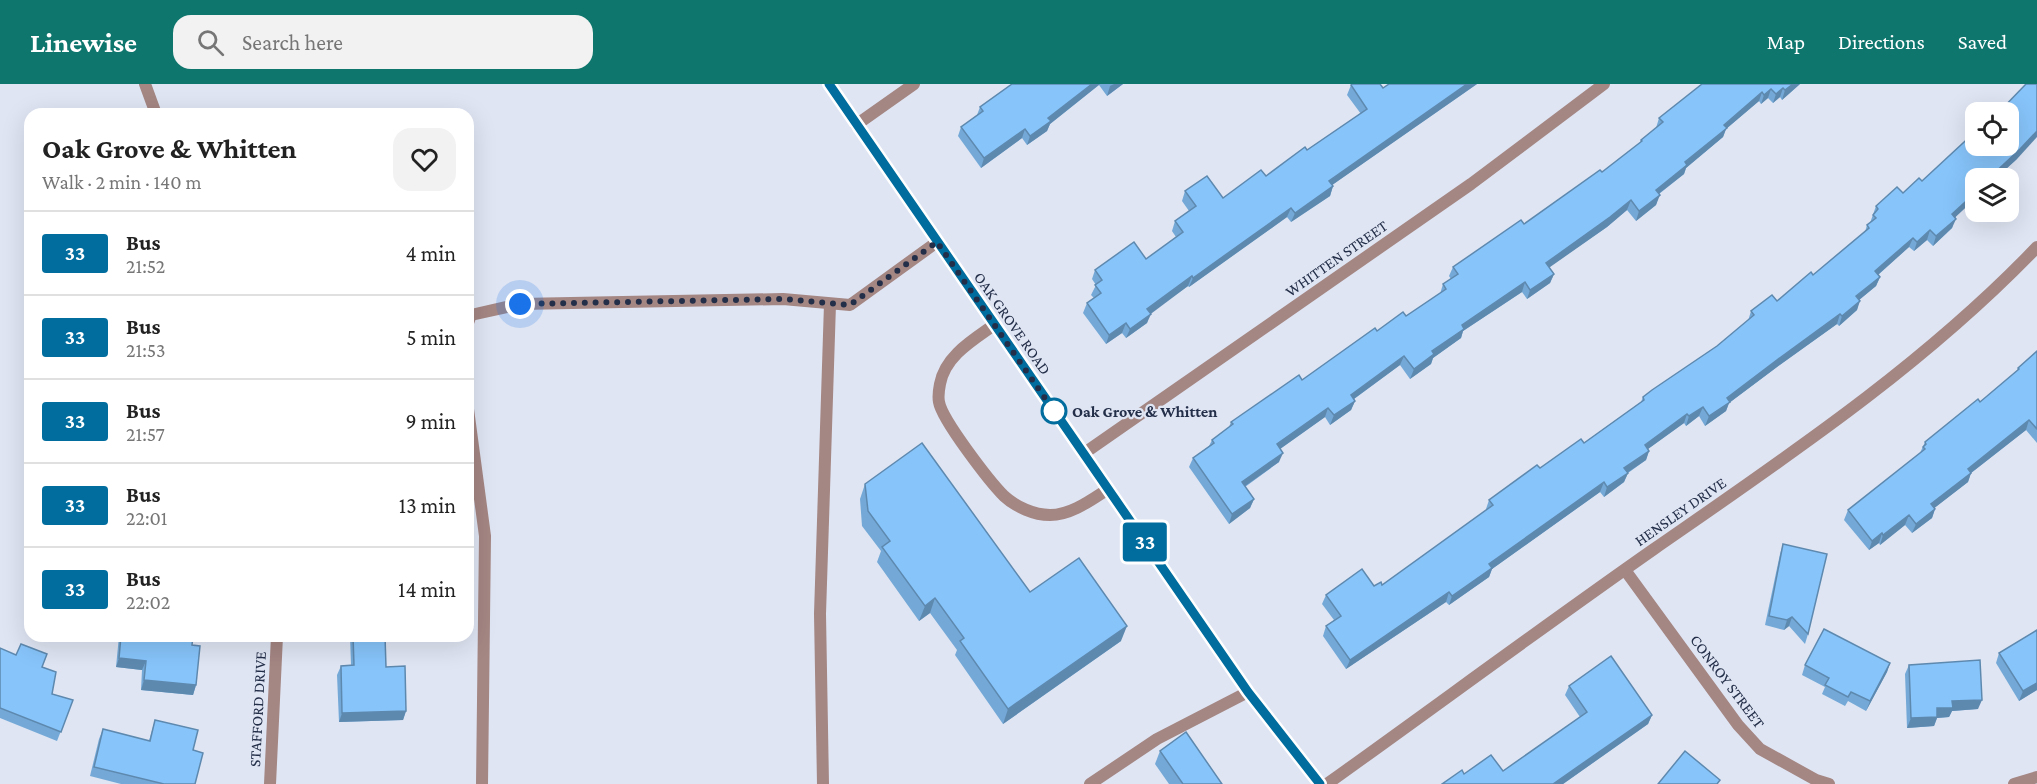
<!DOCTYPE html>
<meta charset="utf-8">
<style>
body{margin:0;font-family:"Crimson Pro",serif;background:#f2f2f2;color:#222;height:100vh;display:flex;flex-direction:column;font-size:22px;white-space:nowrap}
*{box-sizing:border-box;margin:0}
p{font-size:20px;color:#767676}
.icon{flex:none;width:33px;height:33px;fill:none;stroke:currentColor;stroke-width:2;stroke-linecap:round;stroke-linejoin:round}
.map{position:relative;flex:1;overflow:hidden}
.side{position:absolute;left:24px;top:24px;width:450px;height:534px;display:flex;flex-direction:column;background:#fff;border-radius:18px;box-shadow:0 6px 24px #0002}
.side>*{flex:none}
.badge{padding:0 12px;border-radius:4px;font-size:21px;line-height:39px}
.tools{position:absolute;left:1965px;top:18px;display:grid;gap:12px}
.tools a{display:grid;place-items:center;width:54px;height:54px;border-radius:12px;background:#fff;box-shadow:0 6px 24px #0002;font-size:30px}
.you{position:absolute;width:30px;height:30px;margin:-15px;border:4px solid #fff;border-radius:50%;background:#1a73e8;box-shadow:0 0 0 9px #1a73e833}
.map>.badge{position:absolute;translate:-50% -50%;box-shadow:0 0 0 3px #fff}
.round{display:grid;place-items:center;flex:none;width:63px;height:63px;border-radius:18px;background:#f2f2f2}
.overview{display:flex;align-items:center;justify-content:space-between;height:102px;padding:0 18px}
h1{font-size:28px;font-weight:700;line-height:45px}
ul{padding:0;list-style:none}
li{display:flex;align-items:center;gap:18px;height:84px;padding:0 18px;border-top:2px solid #e0e0e0}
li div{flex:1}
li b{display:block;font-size:22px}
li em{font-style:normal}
li .badge{min-width:66px;font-weight:700;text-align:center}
header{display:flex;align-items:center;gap:36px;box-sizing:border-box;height:84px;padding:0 30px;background:#0f766e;color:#fff}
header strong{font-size:28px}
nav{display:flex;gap:33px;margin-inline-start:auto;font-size:21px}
.search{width:420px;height:54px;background:#f2f2f2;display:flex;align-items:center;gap:15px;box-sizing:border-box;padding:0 21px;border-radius:18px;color:#767676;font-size:22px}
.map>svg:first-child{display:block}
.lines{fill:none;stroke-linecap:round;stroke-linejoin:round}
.service{stroke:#a48683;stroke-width:12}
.minor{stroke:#a48683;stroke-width:12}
.tertiary{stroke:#a48683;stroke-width:12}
.wall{fill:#74a9d7}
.shaded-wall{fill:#5e89af}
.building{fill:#87c4fa;stroke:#5e89af;stroke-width:1.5}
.line-casing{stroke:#fff;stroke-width:14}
.line{stroke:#006d9e;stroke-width:9}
.walk{stroke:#232e48;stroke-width:6;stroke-dasharray:0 10.8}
.stop-dot{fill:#fff;stroke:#006d9e;stroke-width:3}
.labels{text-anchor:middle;stroke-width:4.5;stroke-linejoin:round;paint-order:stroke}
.street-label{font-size:16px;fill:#232e48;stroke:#dfe5f3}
.stop-label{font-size:16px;font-weight:bold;fill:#232e48;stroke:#dfe5f3;text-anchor:start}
</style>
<header>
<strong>Linewise</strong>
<div class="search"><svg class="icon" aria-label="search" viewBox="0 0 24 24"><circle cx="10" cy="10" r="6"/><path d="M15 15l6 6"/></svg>Search here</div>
<nav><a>Map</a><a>Directions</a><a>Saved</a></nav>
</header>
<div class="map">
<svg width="2037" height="700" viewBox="0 0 2037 700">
<rect width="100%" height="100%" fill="#dfe5f3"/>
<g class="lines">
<!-- service -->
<g class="service">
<path d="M 468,239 L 471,231 L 520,220 L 783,215 L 850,221 L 937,158"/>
<path d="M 994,241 C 973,256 945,272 940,300 C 939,305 938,313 939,318 C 942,336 990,398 1004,412 C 1016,423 1034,431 1050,431 C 1071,431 1091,416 1108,405"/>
<path d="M 468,325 L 485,452 L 482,700"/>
<path d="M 823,700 L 820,530 L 830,220"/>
<path d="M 1090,700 L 1157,655 L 1248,608"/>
</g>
<!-- minor -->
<g class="minor">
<path d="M 145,0 L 156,30"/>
<path d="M 856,41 L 914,0"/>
<path d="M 1083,370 L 1471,100 L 1604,0"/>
<path d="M 1625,486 L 1738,641 L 1760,665 L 1816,696 L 1829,700"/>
<path d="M 270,700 L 277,552"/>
<path d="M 1327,700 C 1436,622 1544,542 1654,465 C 1788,372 1924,281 2037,163"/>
<path d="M 2014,700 L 2037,693"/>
</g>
<!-- tertiary -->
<path class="tertiary" d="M 829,0 L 1248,608 L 1320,700"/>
</g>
<!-- wall -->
<g class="wall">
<path d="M 1012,0 L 1123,0 L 1107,12 L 1099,1 L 1050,40 L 1047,47 L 1027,61 L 1022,54 L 981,84 L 958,52 L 961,43 L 977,31 L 980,23 Z"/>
<path d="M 1389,0 L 1477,0 L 1332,101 L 1333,102 L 1330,112 L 1291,138 L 1287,133 L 1189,203 L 1188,202 L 1150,229 L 1147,239 L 1126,254 L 1122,249 L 1106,260 L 1083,229 L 1087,219 L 1094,214 L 1091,211 L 1096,201 L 1092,195 L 1095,186 L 1146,175 L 1176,153 L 1172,147 L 1175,137 L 1189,127 L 1182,117 L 1185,107 L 1223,114 L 1266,92 L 1307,66 L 1361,30 L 1347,11 L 1351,1 L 1383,4 Z"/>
<path d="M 1702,0 L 1800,0 L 1782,16 L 1780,13 L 1773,19 L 1768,14 L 1761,20 L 1759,17 L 1726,45 L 1723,53 L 1686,84 L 1684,90 L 1659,110 L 1656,121 L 1636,137 L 1627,126 L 1607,143 L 1549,183 L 1554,190 L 1550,199 L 1527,215 L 1522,208 L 1463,247 L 1461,254 L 1433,274 L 1431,280 L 1410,295 L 1400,281 L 1354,315 L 1355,317 L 1351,326 L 1330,341 L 1325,333 L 1280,365 L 1279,378 L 1245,403 L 1254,415 L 1250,424 L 1229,440 L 1189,383 L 1193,374 L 1209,362 L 1212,356 L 1229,343 L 1231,338 L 1302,296 L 1377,247 L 1406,232 L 1440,210 L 1443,200 L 1451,195 L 1449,192 L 1453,183 L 1524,140 L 1602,88 L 1640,59 L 1641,56 L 1656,44 L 1659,34 Z"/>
<path d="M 2017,75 L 1996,94 L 1976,94 L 1955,134 L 1952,144 L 1933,162 L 1927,156 L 1914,167 L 1909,163 L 1878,191 L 1880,193 L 1876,202 L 1859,216 L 1857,226 L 1839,242 L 1837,240 L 1777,283 L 1729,319 L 1726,327 L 1705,342 L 1699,332 L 1686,342 L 1684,339 L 1648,365 L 1649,367 L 1646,376 L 1628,389 L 1624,398 L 1604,413 L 1600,408 L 1492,485 L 1489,493 L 1449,521 L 1446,518 L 1346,585 L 1323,552 L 1326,542 L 1334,536 L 1322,520 L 1326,511 L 1382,501 L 1487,426 L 1486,425 L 1489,416 L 1584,359 L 1641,318 L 1643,313 L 1717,262 L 1748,237 L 1751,227 L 1777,217 L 1813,191 L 1865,148 L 1867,141 L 1870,139 L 1876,122 L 1903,109 L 1922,97 Z"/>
<path d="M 2037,267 L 2037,359 L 2026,346 L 1971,389 L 1968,398 L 1934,424 L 1935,425 L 1932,434 L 1912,449 L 1905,441 L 1880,461 L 1879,459 L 1869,466 L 1844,436 L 1848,426 L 1920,369 L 1925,358 L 1980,318 L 2017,287 L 2018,284 Z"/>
<path d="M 865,400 L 1030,508 L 1121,557 L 1003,640 L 955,571 L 957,566 L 930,529 L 919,537 L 877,478 L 881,467 L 862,442 L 860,415 Z"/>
<path d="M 1783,460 L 1808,550 L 1805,560 L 1789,542 L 1784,546 L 1765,541 L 1780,470 Z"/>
<path d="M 2037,546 L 2037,606 L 2019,617 L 1996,579 L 1999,569 Z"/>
<path d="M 119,552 L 193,552 L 192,561 L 196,601 L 193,611 L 141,606 L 142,586 L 116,583 Z"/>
<path d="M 350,552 L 385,552 L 386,583 L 406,627 L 403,636 L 339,638 L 337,591 L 341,582 L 351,581 Z"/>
<path d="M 0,564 L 43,583 L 52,610 L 73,616 L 57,657 L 0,634 Z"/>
<path d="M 1890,579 L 1887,588 L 1866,627 L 1848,617 L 1845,622 L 1822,610 L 1825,603 L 1802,591 L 1805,581 Z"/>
<path d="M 1909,581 L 1978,625 L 1952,627 L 1949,633 L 1937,634 L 1934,642 L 1907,644 L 1905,590 Z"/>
<path d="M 1569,602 L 1652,631 L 1648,640 L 1563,700 L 1442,700 L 1464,690 L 1503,687 L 1580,633 L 1565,611 Z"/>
<path d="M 155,636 L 193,666 L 195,700 L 121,700 L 90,692 L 99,655 L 103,645 L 149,657 Z"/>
<path d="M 1160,667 L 1222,700 L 1169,700 L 1155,680 Z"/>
</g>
<!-- shaded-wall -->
<g class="shaded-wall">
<path d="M 1092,0 L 1100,0 L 1050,40 L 1047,47 L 1027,61 L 1030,52 L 1048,34 Z"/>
<path d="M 1114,0 L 1123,0 L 1107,12 L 1110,2 Z"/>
<path d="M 1467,0 L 1477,0 L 1325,106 L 1329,97 Z"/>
<path d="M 1793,0 L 1800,0 L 1782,16 L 1785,6 Z"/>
<path d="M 1783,4 L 1780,13 L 1773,19 L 1776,10 Z"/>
<path d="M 1771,5 L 1768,14 L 1761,20 L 1764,11 Z"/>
<path d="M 1762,8 L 1759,17 L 1726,45 L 1723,53 L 1686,84 L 1684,90 L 1652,115 L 1656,106 L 1724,41 Z"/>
<path d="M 1025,45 L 1022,54 L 981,84 L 984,74 Z"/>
<path d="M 2037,47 L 2037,53 L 2017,75 L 1996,94 L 1989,94 Z"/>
<path d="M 1333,102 L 1330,112 L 1291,138 L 1295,129 Z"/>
<path d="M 1976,108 L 1976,114 L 1948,140 L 1952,130 Z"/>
<path d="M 1660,111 L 1656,121 L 1636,137 L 1639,127 Z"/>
<path d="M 1631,116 L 1627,126 L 1607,143 L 1543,188 L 1546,179 Z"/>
<path d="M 1291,124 L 1287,133 L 1189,203 L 1193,194 Z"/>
<path d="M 1956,135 L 1952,144 L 1933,162 L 1936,152 Z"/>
<path d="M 1930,146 L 1927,156 L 1914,167 L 1917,158 Z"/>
<path d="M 1913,154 L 1909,163 L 1871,197 L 1875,187 Z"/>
<path d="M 1554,190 L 1550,199 L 1527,215 L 1530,206 Z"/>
<path d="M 1192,192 L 1188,202 L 1144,235 L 1147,225 Z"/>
<path d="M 1880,193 L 1876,202 L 1853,221 L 1856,212 Z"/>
<path d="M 1525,198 L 1522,208 L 1463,247 L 1461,254 L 1433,274 L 1431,280 L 1410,295 L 1414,285 L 1432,267 L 1462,241 Z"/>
<path d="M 1860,217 L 1857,226 L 1839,242 L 1842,232 Z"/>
<path d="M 1151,230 L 1147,239 L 1126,254 L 1130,245 Z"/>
<path d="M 1840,230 L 1837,240 L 1777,283 L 1729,319 L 1726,327 L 1705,342 L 1709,332 L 1727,314 L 1781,273 Z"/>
<path d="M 1126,239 L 1122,249 L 1106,260 L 1109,251 Z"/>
<path d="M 1404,272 L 1400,281 L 1347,320 L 1351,311 Z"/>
<path d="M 1355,317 L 1351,326 L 1330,341 L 1334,331 Z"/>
<path d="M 1703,323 L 1699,332 L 1686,342 L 1689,332 Z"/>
<path d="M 1328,324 L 1325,333 L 1273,370 L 1277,360 Z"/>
<path d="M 1687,330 L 1684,339 L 1641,370 L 1645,361 Z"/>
<path d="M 2029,336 L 2026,346 L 1971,389 L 1968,398 L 1928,429 L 1931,420 L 1968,385 Z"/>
<path d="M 1649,367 L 1646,376 L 1621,393 L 1624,384 Z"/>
<path d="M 1283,369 L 1279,378 L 1238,407 L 1242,398 Z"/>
<path d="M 1628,389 L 1624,398 L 1604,413 L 1607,403 Z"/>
<path d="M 1604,398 L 1600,408 L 1492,485 L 1489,493 L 1449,521 L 1452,512 L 1489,480 Z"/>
<path d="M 1254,415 L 1250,424 L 1229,440 L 1232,430 Z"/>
<path d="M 1935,425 L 1932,434 L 1912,449 L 1916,440 Z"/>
<path d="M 1909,431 L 1905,441 L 1880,461 L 1883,451 Z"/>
<path d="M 1882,449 L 1879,459 L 1869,466 L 1872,457 Z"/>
<path d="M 1449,508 L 1446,518 L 1346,585 L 1350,576 Z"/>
<path d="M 935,514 L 930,529 L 919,537 L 925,522 Z"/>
<path d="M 1792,533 L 1789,542 L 1784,546 L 1787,536 Z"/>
<path d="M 1127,542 L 1121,557 L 1003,640 L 1008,625 Z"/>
<path d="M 119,574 L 146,577 L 142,586 L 116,583 Z"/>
<path d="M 1890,579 L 1887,588 L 1866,627 L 1870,617 Z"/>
<path d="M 144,596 L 196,601 L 193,611 L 141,606 Z"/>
<path d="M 2037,599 L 2037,606 L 2019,617 L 2023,607 Z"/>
<path d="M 1982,616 L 1978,625 L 1952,627 L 1949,633 L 1937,634 L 1934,642 L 1907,644 L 1911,634 L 1952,617 Z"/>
<path d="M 406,627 L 403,636 L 339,638 L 342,629 Z"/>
<path d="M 1652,631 L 1648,640 L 1563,700 L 1553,700 Z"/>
</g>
<!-- building -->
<g class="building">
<path d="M 1012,0 L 1092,0 L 1048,34 L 1051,37 L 1030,52 L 1025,45 L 984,74 L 961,43 L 983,27 L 980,23 Z"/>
<path d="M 1352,0 L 1380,0 L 1383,4 L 1389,0 L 1467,0 L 1329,97 L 1333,102 L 1295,129 L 1291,124 L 1193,194 L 1192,192 L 1147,225 L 1151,230 L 1130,245 L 1126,239 L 1109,251 L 1087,219 L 1101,209 L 1095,201 L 1102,196 L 1095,186 L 1134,158 L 1146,175 L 1183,148 L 1175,137 L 1196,122 L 1185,107 L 1207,92 L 1223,114 L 1261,86 L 1266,92 L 1305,63 L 1307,66 L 1367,25 L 1351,1 Z"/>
<path d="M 1702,0 L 1793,0 L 1785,6 L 1783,4 L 1776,10 L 1771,5 L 1764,11 L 1762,8 L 1724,41 L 1727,44 L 1685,78 L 1687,81 L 1656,106 L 1660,111 L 1639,127 L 1631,116 L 1610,133 L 1546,179 L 1554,190 L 1530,206 L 1525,198 L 1462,241 L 1464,245 L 1432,267 L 1434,270 L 1414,285 L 1404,272 L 1351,311 L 1355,317 L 1334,331 L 1328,324 L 1277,360 L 1283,369 L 1242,398 L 1254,415 L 1232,430 L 1193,374 L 1214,359 L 1212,356 L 1233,340 L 1231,338 L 1299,291 L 1302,296 L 1375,244 L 1377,247 L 1403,228 L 1406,232 L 1446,205 L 1443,200 L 1458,190 L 1453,183 L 1521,136 L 1524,140 L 1600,86 L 1602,88 L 1642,57 L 1641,56 L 1663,38 L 1659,34 Z"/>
<path d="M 2026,0 L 2037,0 L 2037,47 L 2020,65 L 1989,94 L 1976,94 L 1976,108 L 1952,130 L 1956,135 L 1936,152 L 1930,146 L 1917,158 L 1913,154 L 1875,187 L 1880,193 L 1856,212 L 1860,217 L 1842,232 L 1840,230 L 1781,273 L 1727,314 L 1730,318 L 1709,332 L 1703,323 L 1689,332 L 1687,330 L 1645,361 L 1649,367 L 1624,384 L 1628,389 L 1607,403 L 1604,398 L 1489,480 L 1492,484 L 1452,512 L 1449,508 L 1350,576 L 1326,542 L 1341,532 L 1326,511 L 1362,485 L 1374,502 L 1381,498 L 1382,501 L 1493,421 L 1489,416 L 1537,381 L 1540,384 L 1581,355 L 1584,359 L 1644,316 L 1643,313 L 1652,306 L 1717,262 L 1754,231 L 1751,227 L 1772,211 L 1777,217 L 1811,188 L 1813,191 L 1869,144 L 1867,141 L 1876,134 L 1873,131 L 1878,125 L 1876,122 L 1897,103 L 1903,109 L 1919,94 L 1922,97 L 1976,47 L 1976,62 L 2008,62 L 2008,28 L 1999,28 Z"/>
<path d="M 2037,267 L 2037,345 L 2029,336 L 1968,385 L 1971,389 L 1931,420 L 1935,425 L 1916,440 L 1909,431 L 1883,451 L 1882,449 L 1872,457 L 1848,426 L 1925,365 L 1923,363 L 1926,360 L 1925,358 L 1978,315 L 1980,318 L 2019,285 L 2018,284 Z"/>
<path d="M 922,359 L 1030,508 L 1079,474 L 1127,542 L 1008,625 L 960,557 L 964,554 L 935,514 L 925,522 L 882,463 L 890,457 L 868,427 L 865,400 Z"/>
<path d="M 1783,460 L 1827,470 L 1808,550 L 1792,533 L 1787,536 L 1769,532 Z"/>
<path d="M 1824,545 L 1890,579 L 1870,617 L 1851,608 L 1848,613 L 1825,601 L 1829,594 L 1805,581 Z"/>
<path d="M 2037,546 L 2037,599 L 2023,607 L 1999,569 Z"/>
<path d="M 121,552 L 193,552 L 192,561 L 200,562 L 196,601 L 144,596 L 146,577 L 119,574 Z"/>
<path d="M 353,552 L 385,552 L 386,583 L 405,582 L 406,627 L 342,629 L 341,582 L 354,581 Z"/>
<path d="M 21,560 L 47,570 L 42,583 L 56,588 L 52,610 L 73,616 L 61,648 L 0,624 L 0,564 L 16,571 Z"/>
<path d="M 1611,572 L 1652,631 L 1553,700 L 1442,700 L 1462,686 L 1464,690 L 1491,671 L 1503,687 L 1587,628 L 1569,602 Z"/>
<path d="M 1980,576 L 1982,616 L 1952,617 L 1953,624 L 1937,624 L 1937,633 L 1911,634 L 1909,581 Z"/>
<path d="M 155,636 L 198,646 L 193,666 L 203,669 L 195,700 L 164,700 L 94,683 L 103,645 L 150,657 Z"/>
<path d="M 1186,648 L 1222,700 L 1183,700 L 1160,667 Z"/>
<path d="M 1685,667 L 1720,696 L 1717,700 L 1658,700 Z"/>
</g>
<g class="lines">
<!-- line casing -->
<g class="line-casing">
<path id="line" d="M 829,0 L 1248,608 L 1320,700"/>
</g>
<!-- line -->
<use href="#line" class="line"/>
<!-- walk -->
<path class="walk" d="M 520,220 L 783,215 L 850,221 L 937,158 L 1058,333 L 1054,327"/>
</g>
<!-- markers -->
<circle class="stop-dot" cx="1054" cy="327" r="12"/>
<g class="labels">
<!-- street labels -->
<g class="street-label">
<text transform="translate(1336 174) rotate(-35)" y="6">WHITTEN STREET</text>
<text transform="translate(1013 239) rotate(55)" y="6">OAK GROVE ROAD</text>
<text transform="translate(1680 427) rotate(-35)" y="6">HENSLEY DRIVE</text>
<text transform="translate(1728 597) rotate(53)" y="6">CONROY STREET</text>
<text transform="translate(257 625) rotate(-87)" y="6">STAFFORD DRIVE</text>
</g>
<!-- stop labels -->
<g class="stop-label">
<text x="1072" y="333">Oak Grove &amp; Whitten</text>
</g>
</g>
</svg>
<div class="tools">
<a><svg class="icon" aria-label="locate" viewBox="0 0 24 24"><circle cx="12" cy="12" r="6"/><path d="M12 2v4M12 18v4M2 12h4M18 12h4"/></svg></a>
<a><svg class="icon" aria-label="layers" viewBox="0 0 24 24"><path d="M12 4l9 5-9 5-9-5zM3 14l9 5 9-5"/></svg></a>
</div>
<div class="you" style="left:520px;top:220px"></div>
<b class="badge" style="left:1145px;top:458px;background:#006d9e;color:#fff">33</b>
<section class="side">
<div class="overview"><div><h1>Oak Grove &amp; Whitten</h1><p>Walk · 2 min · 140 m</p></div><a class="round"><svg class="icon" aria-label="heart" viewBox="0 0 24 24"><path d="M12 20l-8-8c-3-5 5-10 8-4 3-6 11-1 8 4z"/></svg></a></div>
<ul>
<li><span class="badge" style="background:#006d9e;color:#fff">33</span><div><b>Bus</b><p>21:52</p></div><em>4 min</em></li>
<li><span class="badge" style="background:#006d9e;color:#fff">33</span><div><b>Bus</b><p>21:53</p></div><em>5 min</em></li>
<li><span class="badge" style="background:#006d9e;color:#fff">33</span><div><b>Bus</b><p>21:57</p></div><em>9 min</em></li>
<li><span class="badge" style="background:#006d9e;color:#fff">33</span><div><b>Bus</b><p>22:01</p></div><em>13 min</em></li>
<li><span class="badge" style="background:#006d9e;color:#fff">33</span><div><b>Bus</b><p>22:02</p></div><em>14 min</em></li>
</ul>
</section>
</div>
